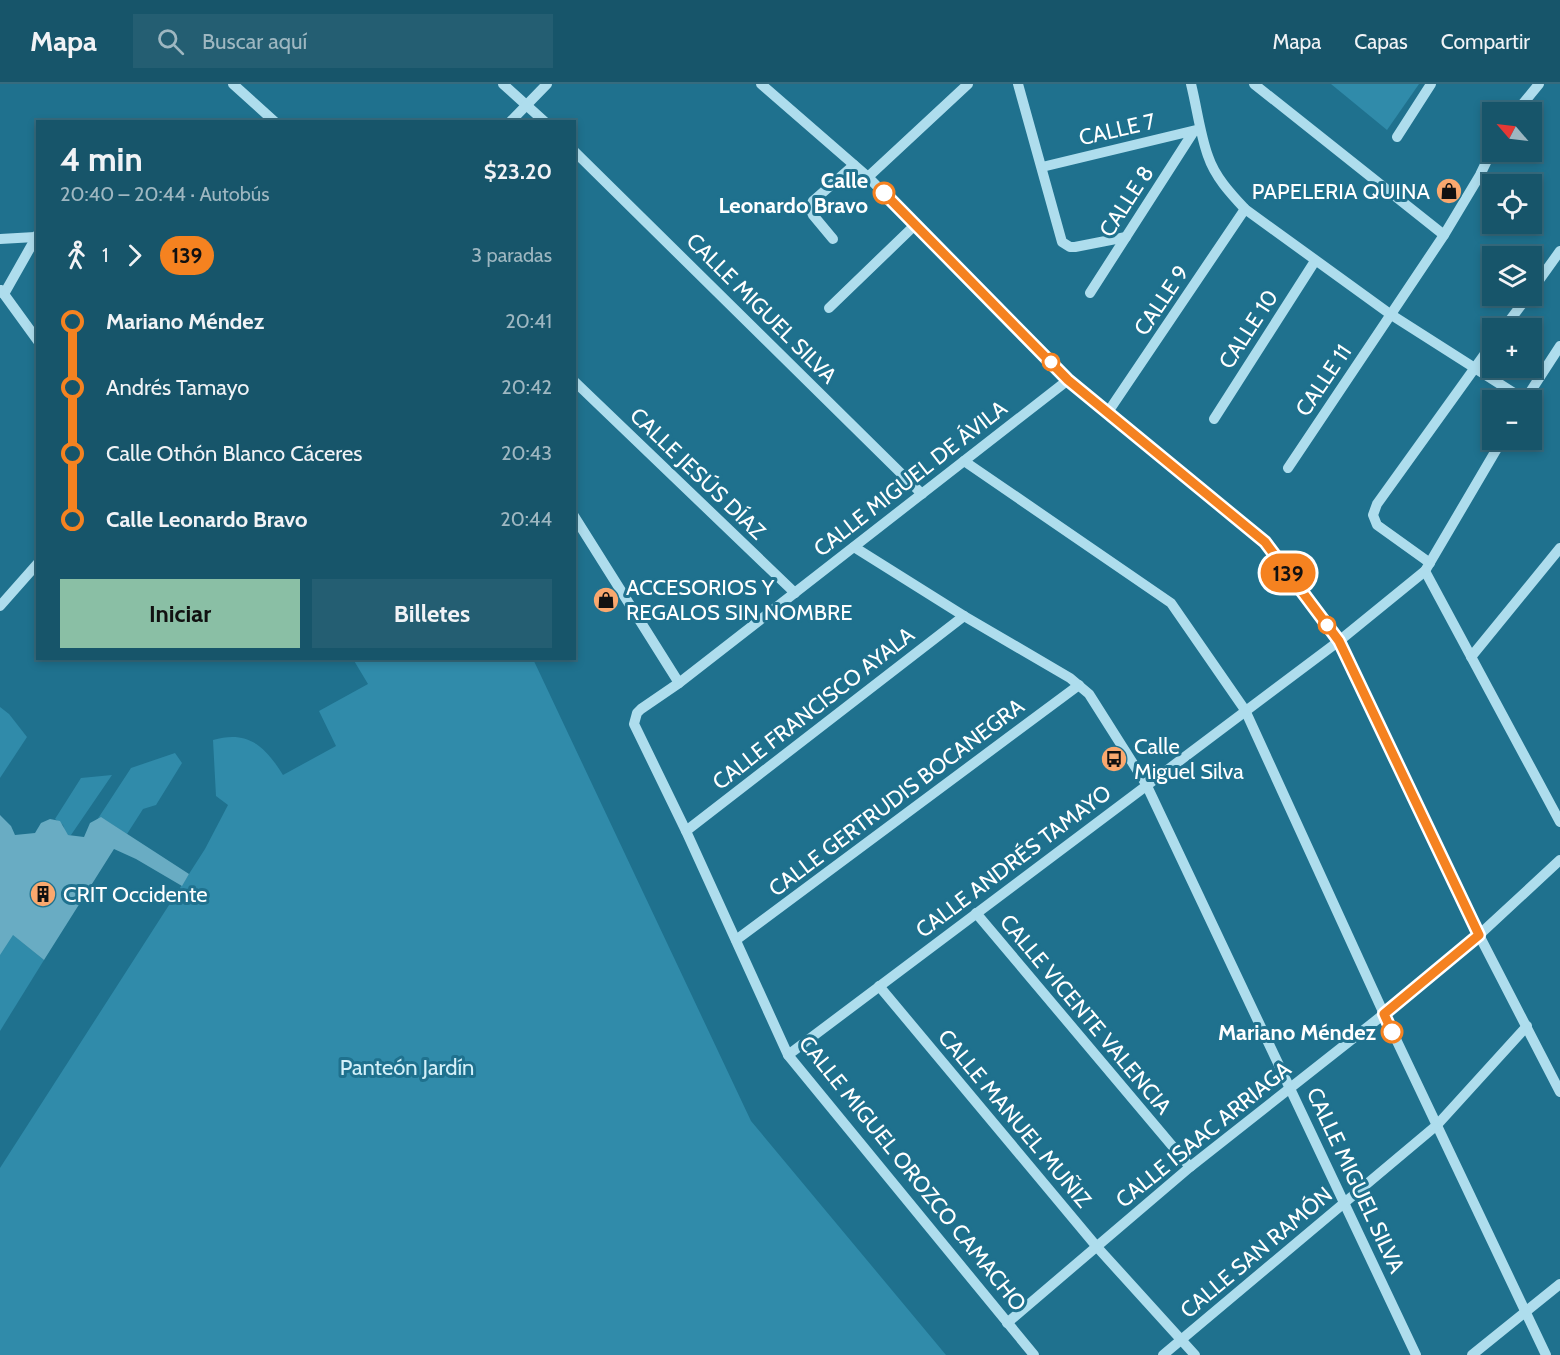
<!DOCTYPE html>
<html lang="es">
<meta charset="utf-8">
<style>
body{margin:0;font-family:Cabin,sans-serif;background:#245e72;color:#f1f3f6;height:100vh;display:flex;flex-direction:column;font-size:22px;white-space:nowrap}
*{box-sizing:border-box;margin:0}
p{font-size:20px;color:#9eb7c1}
.icon{flex:none;width:33px;height:33px;fill:none;stroke:currentColor;stroke-width:2;stroke-linecap:round;stroke-linejoin:round}
.map{position:relative;flex:1;overflow:hidden}
.panel{position:absolute;left:36px;top:36px;width:540px;height:540px;display:flex;flex-direction:column;background:#17556a;border-radius:0px;box-shadow:0 3px 9px #0003,0 0 0 2px #366b7e}
.panel>*{flex:none}
.badge{padding:0 12px;border-radius:20px;font-size:21px;line-height:39px}
.needle{width:39px;rotate:298deg}
.fabs{position:absolute;left:1482px;top:18px;display:grid;gap:12px}
.fabs a{display:grid;place-items:center;width:60px;height:60px;border-radius:0px;background:#17556a;box-shadow:0 3px 9px #0003,0 0 0 2px #366b7e;font-size:30px}
.map>.badge{position:absolute;translate:-50% -50%;box-shadow:0 0 0 3px #fff}
.legs{display:flex;align-items:center;gap:9px;height:66px;padding:0 24px;font-size:20px}
.legs p{margin-inline-start:auto}
.summary{display:flex;align-items:center;justify-content:space-between;height:102px;padding:0 24px}
h1{font-size:33px;font-weight:700;line-height:45px}
.action{display:flex;gap:12px;margin-top:auto;padding:12px 24px}
.action a{flex:1;height:69px;border-radius:0px;background:#8abfa5;color:#111;font-size:24px;font-weight:700;line-height:69px;text-align:center}
.action a+a{background:#245e72;color:#f1f3f6}
ul{padding:0 24px;list-style:none}
li{display:flex;align-items:center;gap:21px;height:66px;font-size:22px}
li i{display:grid;place-items:center;width:9px;height:100%;margin:0 8px;background:currentColor}
li i::after{content:'';width:15px;height:15px;margin:-8px;border:4px solid;border-radius:50%;background:#17556a}
li p{margin-inline-start:auto}
li:first-child i{background:linear-gradient(#0000 50%,currentColor 0)}
li:last-child i{background:linear-gradient(currentColor 50%,#0000 0)}
header{display:flex;align-items:center;gap:36px;box-sizing:border-box;height:84px;padding:0 30px;background:#17556a;border-bottom:2px solid #366b7e}
header strong{font-size:28px}
nav{display:flex;gap:33px;margin-inline-start:auto;font-size:21px}
.search{width:420px;height:54px;background:#245e72;display:flex;align-items:center;gap:15px;box-sizing:border-box;padding:0 21px;border-radius:0px;color:#9eb7c1;font-size:22px}
.map>svg:first-child{display:block}
.green{fill:#308baa}
.building{fill:#69acc3}
.lines{fill:none;stroke-linecap:round;stroke-linejoin:round}
.minor{stroke:#aedded;stroke-width:10}
.line-1-casing{stroke:#fff;stroke-width:14}
.line-1{stroke:#f58220;stroke-width:9}
.stop-1-dot{fill:#fff;stroke:#f58220;stroke-width:3}
.labels{text-anchor:middle;stroke-width:6;stroke-linejoin:round;paint-order:stroke}
.street-label{font-size:22px;fill:#fff;stroke:#1f718e}
.stop-label{font-size:22px;font-weight:bold;fill:#fff;stroke:#1f718e;text-anchor:end}
.poi-label{font-size:22px;fill:#fff;stroke:#1f718e;text-anchor:start}
.park-label{font-size:22px;fill:#d4f0f9;stroke:#1f718e}
</style>
<header>
<strong>Mapa</strong>
<div class="search"><svg class="icon" aria-label="search" viewBox="0 0 24 24"><circle cx="10" cy="10" r="6"/><path d="M15 15l6 6"/></svg>Buscar aquí</div>
<nav><a>Mapa</a><a>Capas</a><a>Compartir</a></nav>
</header>
<div class="map">
<svg width="1560" height="1271" viewBox="0 0 1560 1271">
<rect width="100%" height="100%" fill="#1f718e"/>
<!-- green -->
<g class="green">
<path d="M 1331,0 L 1419,0 L 1387,46 Z"/>
<path d="M 353,575 L 533,575 L 751,1037 L 946,1271 L 0,1271 L 0,1084 L 205,765 L 228,721 L 216,712 L 213,656 C 248,646 265,662 283,691 L 336,662 L 319,627 L 368,600 Z"/>
<path d="M 0,623 L 9,630 L 27,653 L 0,694 Z"/>
<path d="M 175,669 L 182,679 L 156,721 L 143,725 L 127,750 L 105,736 L 97,736 L 131,684 Z"/>
<path d="M 112,691 L 71,751 L 66,751 L 63,741 L 55,735 L 81,694 Z"/>
<path d="M 0,840 L 44,876 L 0,947 Z"/>
</g>
<!-- building -->
<path class="building" d="M 0,731 L 11,742 L 15,751 L 35,749 L 41,739 L 50,735 L 60,737 L 68,751 L 84,753 L 90,739 L 101,733 L 189,790 L 182,802 L 136,775 L 114,765 L 44,876 L 13,851 L 0,871 Z"/>
<g class="lines">
<!-- minor -->
<g class="minor">
<path d="M 233,0 L 275,38"/>
<path d="M 503,0 L 545,38"/>
<path d="M 761,0 L 868,93 L 1068,296 L 1265,458 L 1339,557 L 1479,851 L 1560,1008"/>
<path d="M 1018,0 L 1062,158 L 1070,163 L 1075,163 L 1126,153"/>
<path d="M 1191,0 C 1197,24 1200,50 1208,72 C 1215,93 1231,110 1245,125 L 1390,230 L 1525,316"/>
<path d="M 1254,0 L 1444,151"/>
<path d="M 1516,28 L 1539,0"/>
<path d="M 510,38 L 547,0"/>
<path d="M 1397,53 L 1431,0"/>
<path d="M 574,67 L 922,410"/>
<path d="M 1042,83 L 1196,46"/>
<path d="M 868,93 L 968,0"/>
<path d="M 0,155 L 35,153"/>
<path d="M 833,155 L 813,131 L 810,124 L 813,117 L 854,81"/>
<path d="M 1,206 L 38,257"/>
<path d="M 1532,206 L 1560,167"/>
<path d="M 1090,209 L 1194,47"/>
<path d="M 4,210 L 38,150"/>
<path d="M 829,224 L 915,141"/>
<path d="M 1504,244 L 1528,212"/>
<path d="M 574,297 L 795,509"/>
<path d="M 1525,316 L 1560,262"/>
<path d="M 1108,328 L 1245,125"/>
<path d="M 1214,335 L 1315,177"/>
<path d="M 964,377 L 1171,519 L 1245,626 L 1384,930 L 1546,1271"/>
<path d="M 1288,384 L 1444,151 L 1480,91 L 1492,66"/>
<path d="M 574,432 L 679,599"/>
<path d="M 854,463 L 964,532 L 1070,594 L 1089,610 L 1146,700 L 1416,1271"/>
<path d="M 1430,479 L 1377,441 L 1373,431 L 1377,420 L 1492,260"/>
<path d="M 1425,487 L 1560,738"/>
<path d="M 0,522 L 38,479"/>
<path d="M 1471,573 L 1560,464"/>
<path d="M 686,747 L 964,532"/>
<path d="M 976,829 L 1190,1083"/>
<path d="M 736,856 L 1079,601"/>
<path d="M 879,902 L 1097,1163 L 1195,1271"/>
<path d="M 788,971 L 1339,557 L 1425,487 L 1502,356"/>
<path d="M 1007,1239 L 1190,1083 L 1384,930 L 1479,851 L 1560,776"/>
<path d="M 1034,1271 L 788,971 L 686,747 L 634,640 L 637,629 L 641,625 L 679,599 L 1068,296"/>
<path d="M 1163,1271 L 1437,1041 L 1527,942"/>
<path d="M 1472,1271 L 1560,1200"/>
</g>
</g>
<g class="lines">
<!-- line-1 casing -->
<g class="line-1-casing">
<path id="line-1" d="M 884,109 L 1068,296 L 1265,458 L 1339,557 L 1479,851 L 1384,930 L 1392,948"/>
</g>
<!-- line-1 -->
<use href="#line-1" class="line-1"/>
</g>
<!-- icons -->
<defs>
<g id="shop-disc" transform="scale(1.35)"><circle r="9.5" fill="#faa86e" stroke="#1f718e"/><path d="M-5-2.5h2.3a2.7 3.5 0 0 1 5.4 0H5L5.5 6h-11ZM-1.5-2.5h3a1.5 2.3 0 0 0-3 0Z" fill="#111"/></g>
<g id="bus-disc" transform="scale(1.35)"><circle r="9.5" fill="#faa86e" stroke="#1f718e"/><path d="M-5-6H5V4H4V6H2V4H-2V6H-4V4H-5ZM-3.5-4V0h7V-4ZM-3.5 1.2v1.5H-2V1.2ZM2 1.2v1.5H3.5V1.2Z" fill="#111"/></g>
<g id="building-disc" transform="scale(1.35)"><circle r="9.5" fill="#faa86e" stroke="#1f718e"/><path d="M-4-6H4V6H1V3H-1V6H-4ZM-2.5-4.3h1.7v1.8h-1.7ZM.8-4.3h1.7v1.8H.8ZM-2.5-1h1.7V.8h-1.7ZM.8-1h1.7V.8H.8Z" fill="#111"/></g>
</defs>
<g fill-rule="evenodd">
<use href="#shop-disc" x="1449" y="107"/>
<use href="#shop-disc" x="606" y="516"/>
<use href="#bus-disc" x="1114" y="675"/>
<use href="#building-disc" x="43" y="810"/>
</g>
<!-- markers -->
<g class="stop-1-dot">
<circle cx="884" cy="109" r="10"/>
<circle cx="1051" cy="278" r="8"/>
<circle cx="1327" cy="541" r="8"/>
<circle cx="1392" cy="948" r="10"/>
</g>
<g class="labels">
<!-- street labels -->
<g class="street-label">
<text transform="translate(1117 45) rotate(-13)" y="8">CALLE 7</text>
<text transform="translate(1126 117) rotate(-57)" y="8">CALLE 8</text>
<text transform="translate(1161 216) rotate(-56)" y="8">CALLE 9</text>
<text transform="translate(762 224) rotate(45)" y="8">CALLE MIGUEL SILVA</text>
<text transform="translate(1248 245) rotate(-57)" y="8">CALLE 10</text>
<text transform="translate(1323 296) rotate(-56)" y="8">CALLE 11</text>
<text transform="translate(698 389) rotate(44)" y="8">CALLE JESÚS DÍAZ</text>
<text transform="translate(910 394) rotate(-38)" y="8">CALLE MIGUEL DE ÁVILA</text>
<text transform="translate(813 624) rotate(-38)" y="8">CALLE FRANCISCO AYALA</text>
<text transform="translate(896 713) rotate(-37)" y="8">CALLE GERTRUDIS BOCANEGRA</text>
<text transform="translate(1013 777) rotate(-37)" y="8">CALLE ANDRÉS TAMAYO</text>
<text transform="translate(1086 930) rotate(50)" y="8">CALLE VICENTE VALENCIA</text>
<text transform="translate(1015 1034) rotate(50)" y="8">CALLE MANUEL MUÑIZ</text>
<text transform="translate(1203 1050) rotate(-39)" y="8">CALLE ISAAC ARRIAGA</text>
<text transform="translate(913 1089) rotate(51)" y="8">CALLE MIGUEL OROZCO CAMACHO</text>
<text transform="translate(1356 1096) rotate(65)" y="8">CALLE MIGUEL SILVA</text>
<text transform="translate(1256 1168) rotate(-40)" y="8">CALLE SAN RAMÓN</text>
</g>
<!-- stop labels -->
<g class="stop-label">
<text x="868" y="104">Calle<tspan x="868" dy="25">Leonardo Bravo</tspan></text>
<text x="1376" y="956">Mariano Méndez</text>
</g>
<!-- poi labels -->
<g class="poi-label">
<text x="1430" y="115" text-anchor="end">PAPELERIA QUINA</text>
<text x="626" y="511">ACCESORIOS Y<tspan x="626" dy="25">REGALOS SIN NOMBRE</tspan></text>
<text x="1134" y="670">Calle<tspan x="1134" dy="25">Miguel Silva</tspan></text>
<text x="63" y="818">CRIT Occidente</text>
</g>
<!-- park labels -->
<g class="park-label">
<text x="407" y="991">Panteón Jardín</text>
</g>
</g>
</svg>
<div class="fabs">
<a><svg class="needle" viewBox="-14 -14 28 28"><path d="M0-13l5 13h-10z" fill="#e53935"/><path d="M0 13l5-13h-10z" fill="#9eb7c1"/></svg></a>
<a><svg class="icon" aria-label="locate" viewBox="0 0 24 24"><circle cx="12" cy="12" r="6"/><path d="M12 2v4M12 18v4M2 12h4M18 12h4"/></svg></a>
<a><svg class="icon" aria-label="layers" viewBox="0 0 24 24"><path d="M12 4l9 5-9 5-9-5zM3 14l9 5 9-5"/></svg></a>
<a>+</a>
<a>−</a>
</div>
<b class="badge" style="left:1288px;top:489px;background:#f58220;color:#111">139</b>
<section class="panel">
<div class="summary"><div><h1>4 min</h1><p>20:40 – 20:44 · Autobús</p></div><b>$23.20</b></div>
<div class="legs"><svg class="icon" aria-label="walk" viewBox="0 0 24 24"><circle cx="13" cy="4" r="2"/><path d="M13 8l-2 6 4 7M11 14l-3 7M7 12l3-4h3l4 4"/></svg>1<svg class="icon" aria-label="forward" viewBox="0 0 24 24"><path d="M9 5l7 7-7 7"/></svg><b class="badge" style="background:#f58220;color:#111">139</b><p>3 paradas</p></div>
<ul>
<li><i style="color:#f58220"></i><b>Mariano Méndez</b><p>20:41</p></li>
<li><i style="color:#f58220"></i><span>Andrés Tamayo</span><p>20:42</p></li>
<li><i style="color:#f58220"></i><span>Calle Othón Blanco Cáceres</span><p>20:43</p></li>
<li><i style="color:#f58220"></i><b>Calle Leonardo Bravo</b><p>20:44</p></li>
</ul>
<div class="action"><a>Iniciar</a><a>Billetes</a></div>
</section>
</div>
